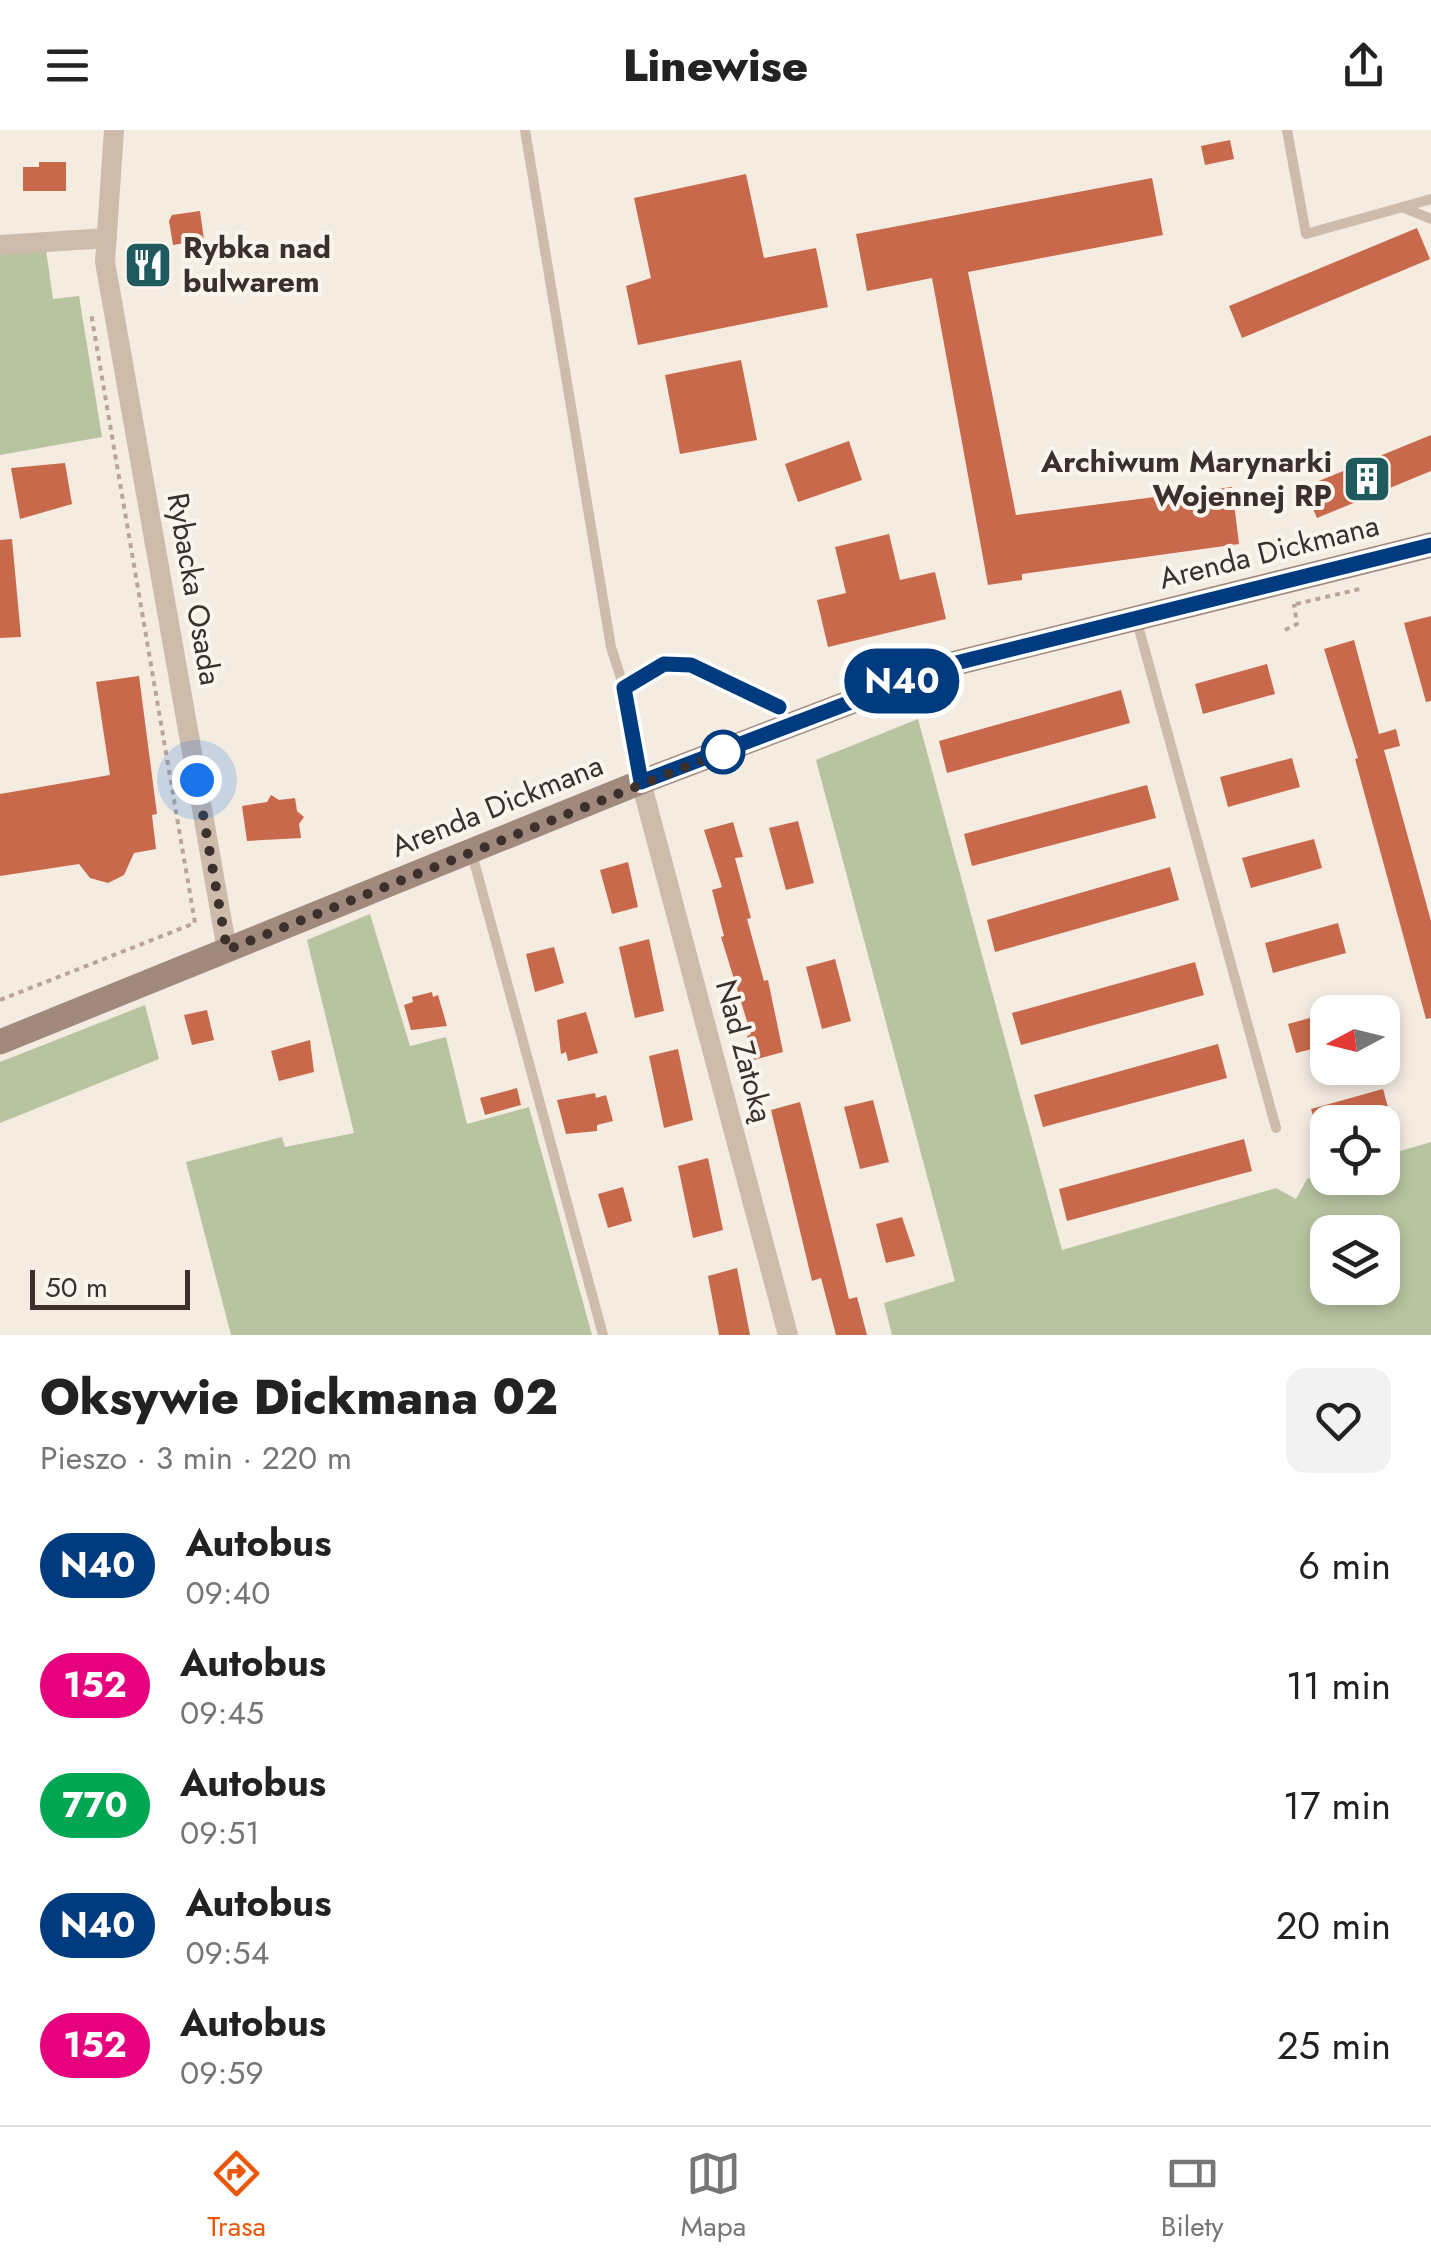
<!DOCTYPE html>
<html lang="pl">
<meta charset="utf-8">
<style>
body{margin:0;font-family:Jost,sans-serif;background:#f2f2f2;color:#222;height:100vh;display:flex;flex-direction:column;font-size:38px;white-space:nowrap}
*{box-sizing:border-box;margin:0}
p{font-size:32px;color:#767676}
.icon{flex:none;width:55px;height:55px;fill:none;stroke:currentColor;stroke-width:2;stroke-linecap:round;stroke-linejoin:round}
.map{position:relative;height:1205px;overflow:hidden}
.panel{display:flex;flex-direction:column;background:#fff;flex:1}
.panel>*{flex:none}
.badge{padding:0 20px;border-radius:32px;font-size:35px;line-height:65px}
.needle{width:65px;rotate:263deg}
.fabs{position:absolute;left:1310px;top:865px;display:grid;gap:20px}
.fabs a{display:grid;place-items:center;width:90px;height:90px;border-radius:20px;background:#fff;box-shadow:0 5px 15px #0003;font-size:50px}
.scale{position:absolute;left:30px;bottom:25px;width:160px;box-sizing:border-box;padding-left:10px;border:5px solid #3b302b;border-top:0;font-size:28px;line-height:35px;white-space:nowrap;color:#3b302b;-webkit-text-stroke:8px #fbf5ee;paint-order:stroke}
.you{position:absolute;width:50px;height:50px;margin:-25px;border:8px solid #fff;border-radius:50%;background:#1a73e8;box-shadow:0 0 0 15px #1a73e833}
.map>.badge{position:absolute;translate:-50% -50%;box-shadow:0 0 0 5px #fff}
.round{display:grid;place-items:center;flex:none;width:105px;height:105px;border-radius:20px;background:#f2f2f2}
.summary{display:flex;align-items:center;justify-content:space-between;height:170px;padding:0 40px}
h1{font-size:48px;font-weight:800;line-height:75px}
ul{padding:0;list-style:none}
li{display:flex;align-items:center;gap:30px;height:120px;padding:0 40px}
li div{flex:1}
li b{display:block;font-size:38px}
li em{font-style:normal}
li .badge{min-width:110px;font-weight:700;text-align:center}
header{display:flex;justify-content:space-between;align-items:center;height:130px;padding:0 40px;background:#fff;font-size:45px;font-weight:800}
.menu{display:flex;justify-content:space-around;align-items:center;height:140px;border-top:2px solid #e0e0e0;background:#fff;font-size:28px;color:#767676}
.menu a{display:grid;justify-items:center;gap:5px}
.menu .selected{color:#ea580c}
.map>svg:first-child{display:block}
.green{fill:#b8c4a0;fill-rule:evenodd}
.building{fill:#c8694b}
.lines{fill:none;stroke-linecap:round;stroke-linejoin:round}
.path{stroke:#b9a596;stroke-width:4;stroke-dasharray:5 5;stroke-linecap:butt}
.lane{stroke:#cdbbac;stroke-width:10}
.street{stroke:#cdbbac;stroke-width:20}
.secondary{stroke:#a18a7d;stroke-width:25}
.line-casing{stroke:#fff;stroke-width:22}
.line{stroke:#003b80;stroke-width:15}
.walk{stroke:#3b302b;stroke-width:10;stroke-dasharray:0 18}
.stop-dot{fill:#fff;stroke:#003b80;stroke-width:5}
.labels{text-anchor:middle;stroke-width:8;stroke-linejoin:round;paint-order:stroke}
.poi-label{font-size:30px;font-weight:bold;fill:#3b302b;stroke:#fbf5ee;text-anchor:start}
.street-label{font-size:30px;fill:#3b302b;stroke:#fbf5ee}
</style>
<header><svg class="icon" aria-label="menu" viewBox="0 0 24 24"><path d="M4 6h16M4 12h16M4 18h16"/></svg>Linewise<svg class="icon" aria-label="share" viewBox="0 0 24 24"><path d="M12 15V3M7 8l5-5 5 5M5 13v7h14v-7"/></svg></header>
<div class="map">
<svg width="1431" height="1205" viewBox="0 0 1431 1205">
<rect width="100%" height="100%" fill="#f4ebe1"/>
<!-- green -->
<g class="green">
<path d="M 46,120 L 53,169 L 79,166 L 102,307 L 0,325 L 0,123 Z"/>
<path d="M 918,589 L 1062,1120 L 1276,1058 L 1296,1069 L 1307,1049 L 1327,1042 L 1328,1048 L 1382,1048 L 1383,1026 L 1431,1012 L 1431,1205 L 892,1205 L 884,1173 L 955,1151 L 816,630 ZM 1328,1102 L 1382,1102 L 1382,1158 L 1328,1158 Z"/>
<path d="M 370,784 L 410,916 L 446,907 L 467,994 L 529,977 L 592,1205 L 231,1205 L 186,1032 L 282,1007 L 285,1017 L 354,1003 L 307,810 Z"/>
<path d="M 145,875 L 159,929 L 0,993 L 0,932 Z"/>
</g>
<!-- building -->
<g class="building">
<path d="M 1230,10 L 1234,29 L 1205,35 L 1201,16 Z"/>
<path d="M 39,32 L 66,32 L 66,61 L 23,61 L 23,37 L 39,37 Z"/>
<path d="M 746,44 L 764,128 L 816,118 L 828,177 L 638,215 L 626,156 L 651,148 L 634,68 Z"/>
<path d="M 1152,48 L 1163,105 L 968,142 L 1016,385 L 1232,357 L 1239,414 L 1022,444 L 1022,450 L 988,455 L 932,148 L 867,161 L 856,104 Z"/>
<path d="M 200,81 L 204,110 L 173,115 L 169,91 L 172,85 Z"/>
<path d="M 1417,98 L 1430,129 L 1242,208 L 1229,176 Z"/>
<path d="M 741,230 L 757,310 L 680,324 L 665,245 Z"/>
<path d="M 1431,305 L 1431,341 L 1317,388 L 1304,357 Z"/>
<path d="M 849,311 L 862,350 L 798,372 L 785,334 Z"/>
<path d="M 65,333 L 72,374 L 20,389 L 11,338 Z"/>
<path d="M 889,404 L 900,450 L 935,442 L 946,489 L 828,517 L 817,470 L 846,463 L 835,417 Z"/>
<path d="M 12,409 L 21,507 L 0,508 L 0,410 Z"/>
<path d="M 1431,486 L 1431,571 L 1426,572 L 1404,493 Z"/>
<path d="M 1354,510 L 1379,604 L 1396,599 L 1400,616 L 1384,620 L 1431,791 L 1431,888 L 1426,889 L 1355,629 L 1358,628 L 1324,519 Z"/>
<path d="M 1267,534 L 1275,564 L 1203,584 L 1195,554 Z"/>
<path d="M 139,546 L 157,684 L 152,685 L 156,719 L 134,723 L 124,745 L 108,753 L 90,748 L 79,734 L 0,746 L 0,664 L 110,645 L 96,552 Z"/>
<path d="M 1121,560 L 1130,593 L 947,643 L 939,611 Z"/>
<path d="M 1292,628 L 1300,657 L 1228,677 L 1220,647 Z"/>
<path d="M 1147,655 L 1156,688 L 972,736 L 964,704 Z"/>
<path d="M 271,665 L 279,670 L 295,668 L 297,681 L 304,687 L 299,694 L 301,708 L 247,711 L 242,676 L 267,672 Z"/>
<path d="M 798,691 L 814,753 L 786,760 L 769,698 Z"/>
<path d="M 733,692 L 743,727 L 735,728 L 751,788 L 747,789 L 764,851 L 768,850 L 783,922 L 754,930 L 747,906 L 751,904 L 721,807 L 724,806 L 712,760 L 722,757 L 704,700 Z"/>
<path d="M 1314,709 L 1322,738 L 1251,758 L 1242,728 Z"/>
<path d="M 628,732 L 638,777 L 612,784 L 600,740 Z"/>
<path d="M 1170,737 L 1179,770 L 995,822 L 987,790 Z"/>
<path d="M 1338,793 L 1346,823 L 1273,843 L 1265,813 Z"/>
<path d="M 649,809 L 664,881 L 635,888 L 619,817 Z"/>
<path d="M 554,817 L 564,853 L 535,862 L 526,824 Z"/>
<path d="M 835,829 L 851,891 L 822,899 L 806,837 Z"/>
<path d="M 1195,832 L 1204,865 L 1021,915 L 1012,883 Z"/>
<path d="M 432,862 L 433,867 L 438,865 L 447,896 L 411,900 L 404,875 L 413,872 L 412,867 Z"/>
<path d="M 207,880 L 214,910 L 192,915 L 184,885 Z"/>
<path d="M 586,882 L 598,923 L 568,931 L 566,922 L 561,924 L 557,890 Z"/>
<path d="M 1328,883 L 1328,915 L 1296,923 L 1288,894 Z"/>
<path d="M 310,910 L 314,942 L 279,951 L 271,921 Z"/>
<path d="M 1218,914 L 1227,948 L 1043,997 L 1034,965 Z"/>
<path d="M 678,919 L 693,990 L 664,998 L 649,926 Z"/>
<path d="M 517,958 L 521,975 L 485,985 L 480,968 Z"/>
<path d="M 1383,959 L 1391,988 L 1315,992 L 1311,979 Z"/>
<path d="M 595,963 L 596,968 L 606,965 L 613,991 L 597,995 L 597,1001 L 566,1004 L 557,970 Z"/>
<path d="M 873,970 L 889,1032 L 860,1039 L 844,977 Z"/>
<path d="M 800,972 L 849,1169 L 857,1167 L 867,1205 L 836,1205 L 821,1148 L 812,1151 L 771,980 Z"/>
<path d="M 1244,1009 L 1252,1041 L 1067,1091 L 1059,1059 Z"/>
<path d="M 708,1028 L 723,1100 L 693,1108 L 678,1036 Z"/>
<path d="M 623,1057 L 632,1091 L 608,1098 L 598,1064 Z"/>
<path d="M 902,1087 L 915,1126 L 886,1133 L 876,1094 Z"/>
<path d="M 737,1138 L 750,1205 L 719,1205 L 708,1146 Z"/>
</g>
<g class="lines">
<!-- path -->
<g class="path">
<path d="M 1296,474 L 1360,459"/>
<path d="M 1285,500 L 1297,494 L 1294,474"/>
<path d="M 0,870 L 195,793 L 91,183"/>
</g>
<!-- lane -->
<g class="lane">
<path d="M 525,0 L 611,517 L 624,558"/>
<path d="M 1287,0 L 1306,104 L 1431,69"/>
<path d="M 1402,77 L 1431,89"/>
<path d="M 1136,488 L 1276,998"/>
<path d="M 641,652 L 624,558 C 636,551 652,537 666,534 C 696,529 773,571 792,593"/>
<path d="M 472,724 L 603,1205"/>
</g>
<!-- street -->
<g class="street">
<path d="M 114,0 L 105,132 L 227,820"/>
<path d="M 0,115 L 107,108"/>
<path d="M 641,652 L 788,1205"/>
</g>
<!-- secondary -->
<path class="secondary" d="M 0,912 L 641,652 L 948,535 L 1431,415"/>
</g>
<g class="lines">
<!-- line casing -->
<g class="line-casing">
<path id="line" d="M 779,577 L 691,535 L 664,534 L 624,558 L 641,652 L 948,535 L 1431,415"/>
</g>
<!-- line -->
<use href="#line" class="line"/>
<!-- walk -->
<path class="walk" d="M 197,650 L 227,820 L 723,622"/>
</g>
<!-- icons -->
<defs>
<g id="restaurant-square" transform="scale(2.5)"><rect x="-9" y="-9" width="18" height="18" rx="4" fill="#1f5a5e" stroke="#fbf5ee"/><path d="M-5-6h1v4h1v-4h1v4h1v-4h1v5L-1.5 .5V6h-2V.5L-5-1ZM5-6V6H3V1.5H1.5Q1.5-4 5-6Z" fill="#fff"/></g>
<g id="building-square" transform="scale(2.5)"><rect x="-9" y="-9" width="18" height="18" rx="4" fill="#1f5a5e" stroke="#fbf5ee"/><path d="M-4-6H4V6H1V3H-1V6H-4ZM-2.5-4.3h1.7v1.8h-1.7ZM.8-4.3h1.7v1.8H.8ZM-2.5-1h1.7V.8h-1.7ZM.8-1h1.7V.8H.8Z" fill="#fff"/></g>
</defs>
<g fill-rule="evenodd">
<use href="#restaurant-square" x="148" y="135"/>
<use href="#building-square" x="1367" y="349"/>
</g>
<!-- markers -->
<circle class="stop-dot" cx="723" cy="622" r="20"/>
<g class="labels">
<!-- poi labels -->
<g class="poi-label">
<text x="183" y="128">Rybka nad<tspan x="183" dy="34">bulwarem</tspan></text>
<text x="1332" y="342" text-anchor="end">Archiwum Marynarki<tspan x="1332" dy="34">Wojennej RP</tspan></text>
</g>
<!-- street labels -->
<g class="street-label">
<text transform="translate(1269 422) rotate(-14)" y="10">Arenda Dickmana</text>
<text transform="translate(194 459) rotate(80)" y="10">Rybacka Osada</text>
<text transform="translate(497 676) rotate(-22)" y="10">Arenda Dickmana</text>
<text transform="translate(744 921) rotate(75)" y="10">Nad Zatoką</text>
</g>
</g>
</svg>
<div class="fabs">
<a><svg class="needle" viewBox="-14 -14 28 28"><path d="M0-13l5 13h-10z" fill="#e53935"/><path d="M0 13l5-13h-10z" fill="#767676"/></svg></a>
<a><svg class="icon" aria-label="locate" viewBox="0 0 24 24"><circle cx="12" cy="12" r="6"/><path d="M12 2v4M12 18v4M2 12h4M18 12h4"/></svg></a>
<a><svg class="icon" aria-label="layers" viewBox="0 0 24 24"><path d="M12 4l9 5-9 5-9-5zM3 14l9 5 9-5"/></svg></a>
</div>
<div class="scale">50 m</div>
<div class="you" style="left:197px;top:650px"></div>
<b class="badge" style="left:902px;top:551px;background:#003b80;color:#fff">N40</b>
</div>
<section class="panel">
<div class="summary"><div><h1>Oksywie Dickmana 02</h1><p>Pieszo · 3 min · 220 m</p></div><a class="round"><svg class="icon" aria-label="heart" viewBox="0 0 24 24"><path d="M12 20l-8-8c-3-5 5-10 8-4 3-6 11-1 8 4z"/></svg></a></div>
<ul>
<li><span class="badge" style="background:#003b80;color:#fff">N40</span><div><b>Autobus</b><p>09:40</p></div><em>6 min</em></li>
<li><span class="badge" style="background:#e6007e;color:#fff">152</span><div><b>Autobus</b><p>09:45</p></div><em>11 min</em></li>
<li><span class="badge" style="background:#00a651;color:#fff">770</span><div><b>Autobus</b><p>09:51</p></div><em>17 min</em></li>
<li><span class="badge" style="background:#003b80;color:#fff">N40</span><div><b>Autobus</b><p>09:54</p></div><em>20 min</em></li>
<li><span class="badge" style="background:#e6007e;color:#fff">152</span><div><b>Autobus</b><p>09:59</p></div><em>25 min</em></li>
</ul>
</section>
<nav class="menu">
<a class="selected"><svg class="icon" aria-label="directions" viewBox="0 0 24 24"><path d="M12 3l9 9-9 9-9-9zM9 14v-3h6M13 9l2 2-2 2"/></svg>Trasa</a>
<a><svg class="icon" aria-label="map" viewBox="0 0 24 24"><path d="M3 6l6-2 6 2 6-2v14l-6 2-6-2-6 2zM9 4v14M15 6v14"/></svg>Mapa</a>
<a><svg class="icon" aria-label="tickets" viewBox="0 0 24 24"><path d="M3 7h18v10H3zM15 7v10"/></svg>Bilety</a>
</nav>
